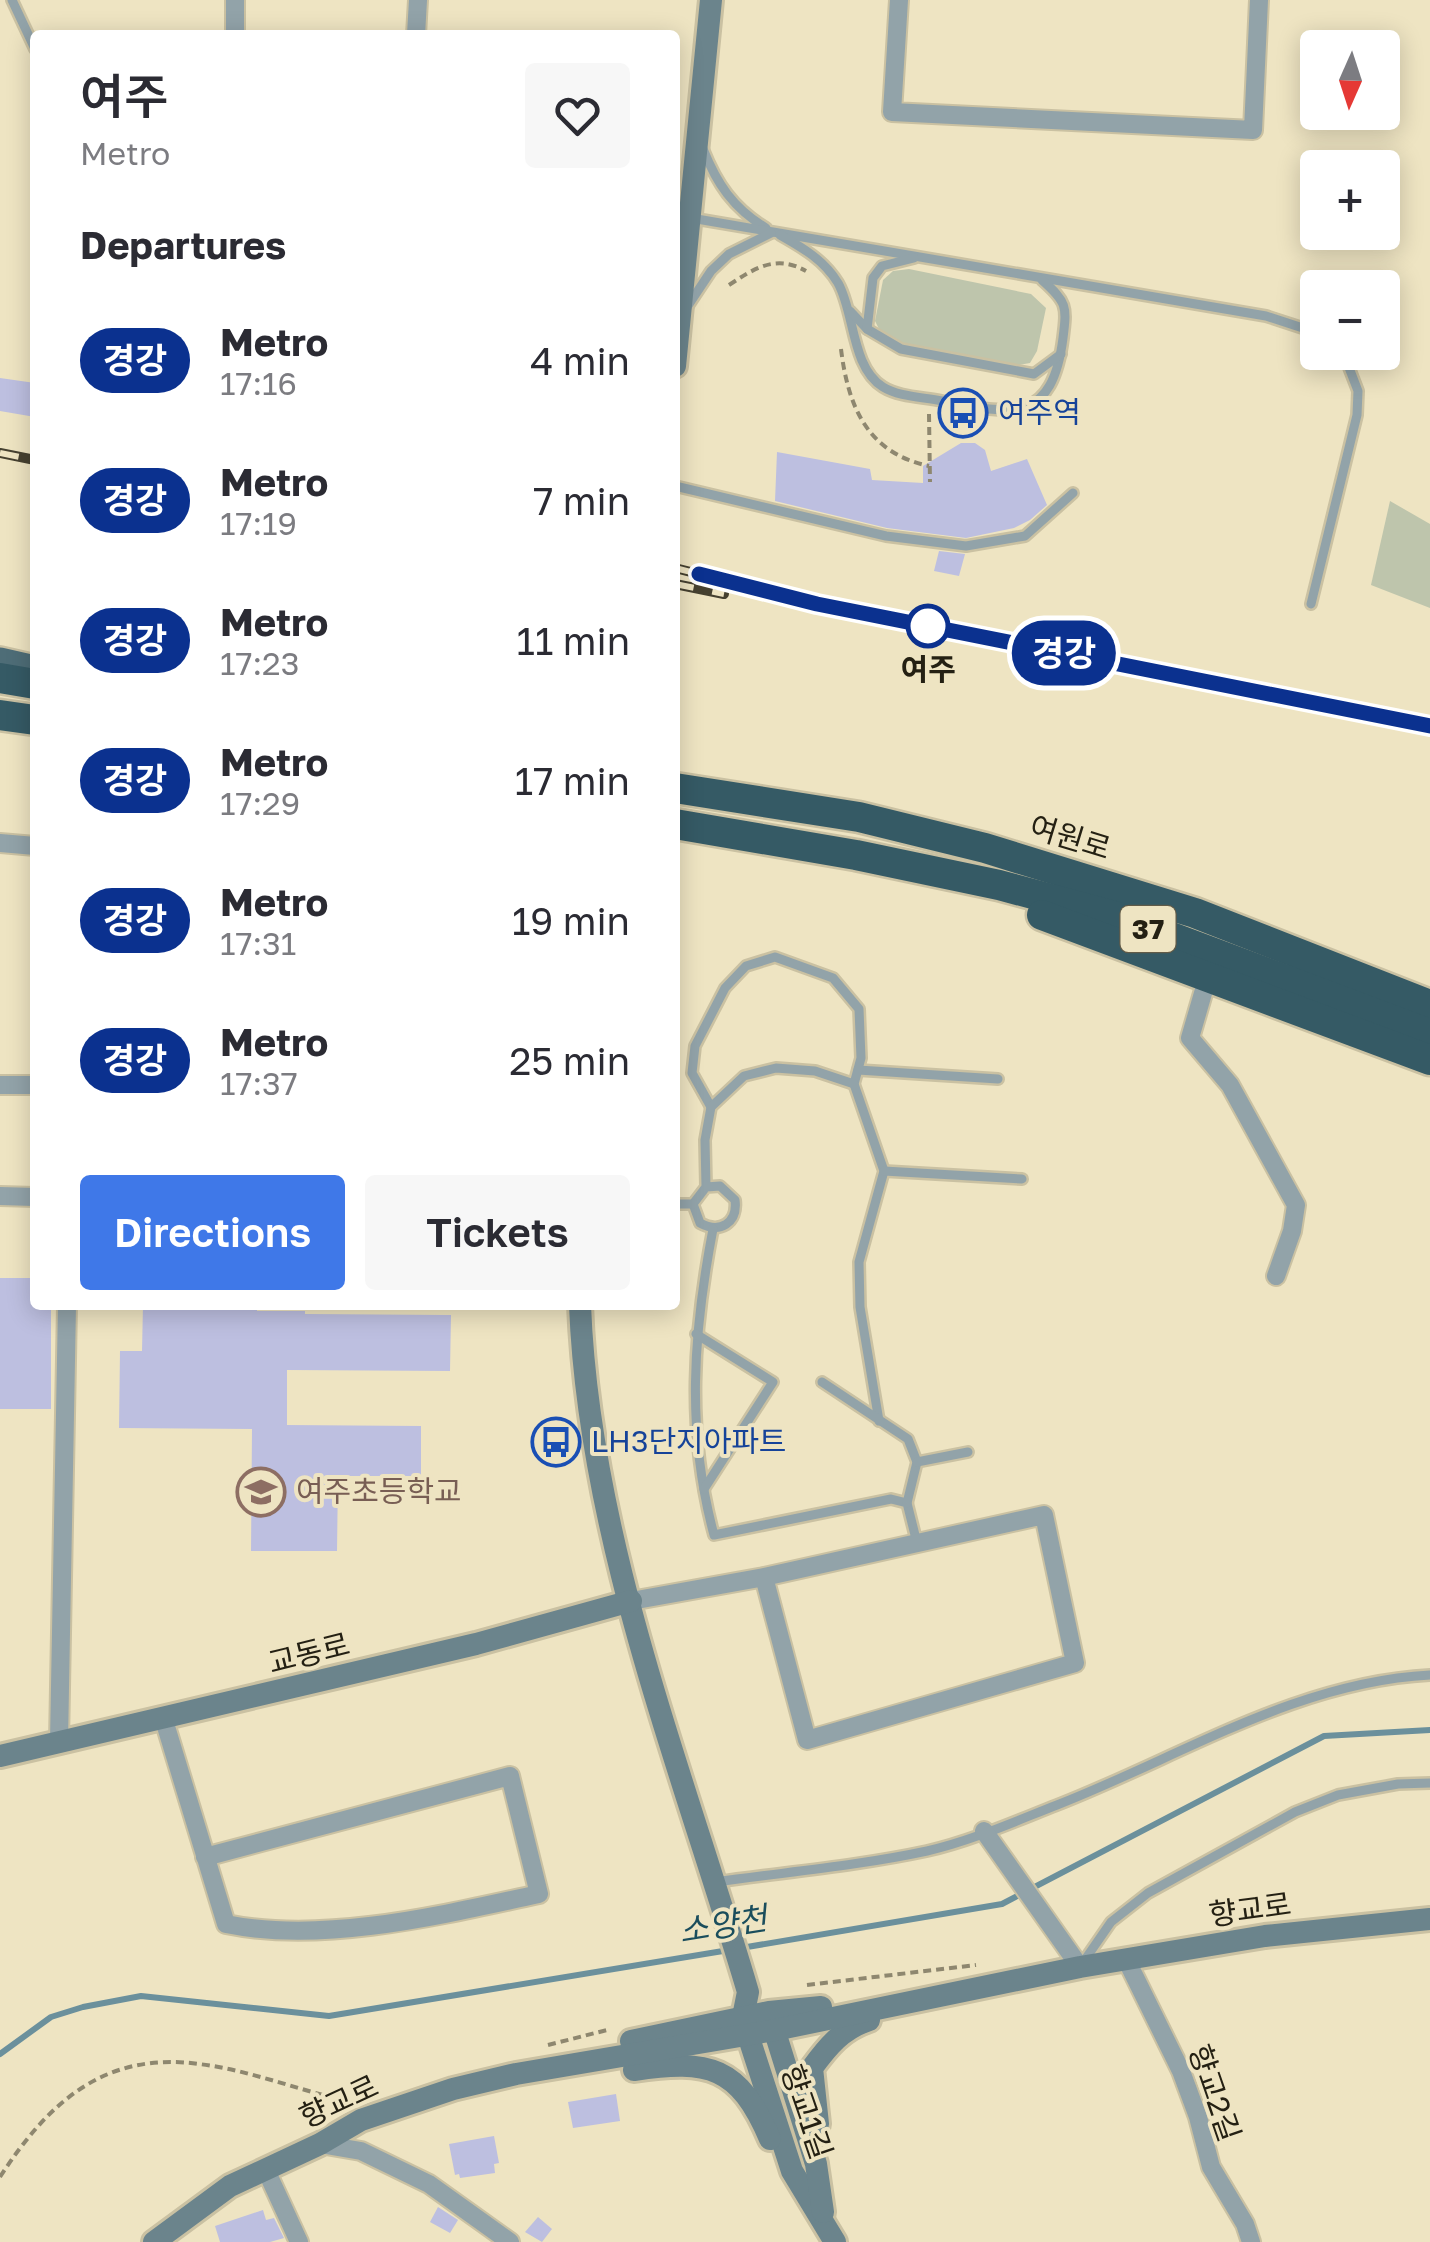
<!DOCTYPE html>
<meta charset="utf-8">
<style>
body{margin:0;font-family:"Golos Text","Noto Sans KR",sans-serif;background:#f7f7f7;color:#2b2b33;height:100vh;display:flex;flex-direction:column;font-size:38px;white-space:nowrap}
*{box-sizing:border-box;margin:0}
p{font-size:32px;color:#7c7c81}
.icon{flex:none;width:55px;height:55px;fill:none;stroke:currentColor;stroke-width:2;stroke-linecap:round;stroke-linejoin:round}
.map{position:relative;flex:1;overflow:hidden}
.drawer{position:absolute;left:30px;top:30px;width:650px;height:1280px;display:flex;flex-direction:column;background:#fff;border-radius:10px;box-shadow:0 5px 25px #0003}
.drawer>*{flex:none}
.badge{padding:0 20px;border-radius:32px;font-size:35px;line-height:65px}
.needle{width:65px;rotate:183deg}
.buttons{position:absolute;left:1300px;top:30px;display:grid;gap:20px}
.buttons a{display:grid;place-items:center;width:100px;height:100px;border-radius:10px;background:#fff;box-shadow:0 5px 25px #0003;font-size:50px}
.map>.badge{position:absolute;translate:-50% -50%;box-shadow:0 0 0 5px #fff}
h2{padding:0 50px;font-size:38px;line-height:90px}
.round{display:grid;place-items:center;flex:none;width:105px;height:105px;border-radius:10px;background:#f7f7f7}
.head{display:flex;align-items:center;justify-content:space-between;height:170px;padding:0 50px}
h1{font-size:48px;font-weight:600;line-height:75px}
.button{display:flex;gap:20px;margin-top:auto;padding:20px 50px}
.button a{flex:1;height:115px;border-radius:10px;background:#3f78e8;color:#fff;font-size:40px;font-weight:600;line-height:115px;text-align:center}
.button a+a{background:#f7f7f7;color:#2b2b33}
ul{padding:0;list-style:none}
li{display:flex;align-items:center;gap:30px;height:140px;padding:0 50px}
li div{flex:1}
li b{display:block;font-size:38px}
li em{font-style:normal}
li .badge{min-width:110px;font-weight:700;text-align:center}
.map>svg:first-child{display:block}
.green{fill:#bec5ac}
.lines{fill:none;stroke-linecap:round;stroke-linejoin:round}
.stream{stroke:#6b909c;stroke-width:6}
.building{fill:#bdbfe0}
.lane-casing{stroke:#cac1a2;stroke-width:14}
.street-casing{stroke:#cac1a2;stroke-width:22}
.secondary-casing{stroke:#cac1a2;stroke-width:28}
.primary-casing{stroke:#cac1a2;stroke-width:30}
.highway-casing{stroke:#cac1a2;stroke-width:35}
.path{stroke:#8e876f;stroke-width:4;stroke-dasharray:8 5;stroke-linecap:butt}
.lane{stroke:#92a3a9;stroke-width:9}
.street{stroke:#92a3a9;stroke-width:18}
.secondary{stroke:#6b848c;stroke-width:22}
.primary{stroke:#4e6d77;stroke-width:25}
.highway{stroke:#355a65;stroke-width:30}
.rail-casing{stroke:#464130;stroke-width:10}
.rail{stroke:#eee4c2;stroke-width:6;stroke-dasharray:19;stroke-linecap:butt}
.line-casing{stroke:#fff;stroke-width:22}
.line{stroke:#0b318f;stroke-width:15}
.stop-dot{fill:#fff;stroke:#0b318f;stroke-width:5}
.labels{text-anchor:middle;stroke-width:8;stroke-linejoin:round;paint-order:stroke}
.shield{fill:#eee4c2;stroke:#615b48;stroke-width:2.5}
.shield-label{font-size:28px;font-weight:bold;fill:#242013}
.transit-label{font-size:30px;fill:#164399;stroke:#eee4c2;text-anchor:start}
.stop-label{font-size:30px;font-weight:bold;fill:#242013;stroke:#eee4c2}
.street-label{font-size:30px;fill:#242013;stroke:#eee4c2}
.education-label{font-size:30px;fill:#785e54;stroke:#eee4c2;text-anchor:start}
.water-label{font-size:32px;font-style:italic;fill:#1a4d5c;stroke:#eee4c2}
</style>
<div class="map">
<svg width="1430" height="2242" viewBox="0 0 1430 2242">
<rect width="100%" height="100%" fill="#eee4c2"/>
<!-- green -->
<g class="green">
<path d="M 909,269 L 1031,294 L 1046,308 L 1037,351 L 1030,363 L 1013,366 L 892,341 L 881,333 L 875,321 L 883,280 L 893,271 Z"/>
<path d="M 1390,501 L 1430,524 L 1430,608 L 1371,585 Z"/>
</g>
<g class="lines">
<!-- stream -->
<g class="stream">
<path d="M 741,1948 L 1002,1904 L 1324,1736 L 1430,1730"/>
<path d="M 0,2054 L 51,2017 L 83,2007 L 141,1996 L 329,2016 L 729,1950"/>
</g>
</g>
<!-- building -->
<g class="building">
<path d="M 0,378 L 35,383 L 35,417 L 0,411 Z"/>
<path d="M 961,443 L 975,443 L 985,450 L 991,471 L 1027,459 L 1047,505 L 1030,520 L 1014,528 L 966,538 L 887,528 L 775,501 L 777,452 L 870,469 L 872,480 L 923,483 L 923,466 Z"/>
<path d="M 939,551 L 965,554 L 959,576 L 934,571 Z"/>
<path d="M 0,1278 L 35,1278 L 35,1305 L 51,1305 L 51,1409 L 0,1409 Z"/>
<path d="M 143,1305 L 257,1305 L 257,1311 L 305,1311 L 305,1314 L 451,1315 L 450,1371 L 287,1370 L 287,1425 L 421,1426 L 421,1476 L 338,1476 L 337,1551 L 251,1551 L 252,1429 L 119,1428 L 120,1351 L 142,1351 Z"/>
<path d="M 616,2094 L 620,2121 L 573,2128 L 568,2102 Z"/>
<path d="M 494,2136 L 499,2163 L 494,2164 L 495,2173 L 460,2178 L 459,2174 L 455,2175 L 449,2144 Z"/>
<path d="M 438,2207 L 458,2220 L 450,2233 L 430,2222 Z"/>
<path d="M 263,2210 L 266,2220 L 274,2218 L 284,2238 L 270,2242 L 220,2242 L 215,2226 Z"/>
<path d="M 538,2217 L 552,2229 L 542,2242 L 525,2232 Z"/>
</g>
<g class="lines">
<!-- lane casing -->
<g class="lane-casing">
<g id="lane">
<path d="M 12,0 L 35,49"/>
<path d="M 703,149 C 717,184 733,208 766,228"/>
<path d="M 691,218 L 1266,316 L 1318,333"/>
<path d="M 780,235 C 803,248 824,260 838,283 C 855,313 851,367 883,387 C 899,397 923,397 942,401 C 1011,414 1052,425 1063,338 C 1067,306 1067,302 1042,280"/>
<path d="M 687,307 L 711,271 L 729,254 L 771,233"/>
<path d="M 850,311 L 867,329 L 901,349 L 1034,374 L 1061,354"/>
<path d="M 867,329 L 873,278 L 882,266 L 914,258"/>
<path d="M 675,486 L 886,536 L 966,546 L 1025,536 L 1073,493"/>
<path d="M 1311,604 L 1357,415 L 1358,391 L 1343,352"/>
<path d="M 858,1070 L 998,1079"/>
<path d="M 711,1107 L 692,1073 L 695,1046 L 725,988 L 746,966 L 775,957 L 833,978 L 859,1009 L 861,1058 L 854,1084 L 884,1171 L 859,1262 L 860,1307 L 879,1421"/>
<path d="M 884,1171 L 1022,1179"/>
<path d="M 706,1187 L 720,1186 L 735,1200 C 738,1223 720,1234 700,1223 L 693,1204 L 706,1187 L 705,1140 L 711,1107 L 744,1076 L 776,1068 L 815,1071 L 854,1084"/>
<path d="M 675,1204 L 693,1204"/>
<path d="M 713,1229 C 693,1333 686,1431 714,1535 L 891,1499 L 907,1503 L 917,1543"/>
<path d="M 696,1334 L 773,1382 L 704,1489"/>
<path d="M 822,1382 L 908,1439 L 917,1462 L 907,1503"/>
<path d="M 917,1462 L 968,1452"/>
<path d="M 716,1882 C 786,1872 857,1866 927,1851 C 971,1841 1016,1821 1057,1805 C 1180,1757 1296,1682 1430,1675"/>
<path d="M 1084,1961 L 1111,1922 L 1148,1893 L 1295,1812 L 1338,1795 L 1398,1784 L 1430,1783"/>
</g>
</g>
<!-- street casing -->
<g class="street-casing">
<g id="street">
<path d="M 899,0 L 892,112 L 1253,130 L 1259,0"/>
<path d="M 235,35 L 235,0"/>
<path d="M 416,35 L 418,0"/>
<path d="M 0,843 L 35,846"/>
<path d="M 1208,976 L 1190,1038 L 1230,1085 L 1296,1205 L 1292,1231 L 1276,1276"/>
<path d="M 0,1085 L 35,1085"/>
<path d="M 0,1196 L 35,1197"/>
<path d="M 631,1601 L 764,1577 L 1044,1515 L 1075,1663 L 807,1740 L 764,1577"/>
<path d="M 164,1720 L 226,1924 C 323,1944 442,1915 539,1894 L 510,1776 L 205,1857"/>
<path d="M 59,1742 L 67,1305"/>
<path d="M 984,1831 L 1080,1967"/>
<path d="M 1127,1961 L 1181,2071 L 1198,2117 L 1211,2167 L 1245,2224 L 1251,2242"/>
<path d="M 320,2144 L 361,2151 L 429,2184 L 510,2242"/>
<path d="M 266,2170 L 299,2242"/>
</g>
</g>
<!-- secondary casing -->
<g class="secondary-casing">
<g id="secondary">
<path d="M 675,366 L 711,0"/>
<path d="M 580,1305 C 589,1539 682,1769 748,1992 L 743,2017 L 748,2035 L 792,2171 L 835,2242"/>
<path d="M 0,1756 L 476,1644 L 631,1601"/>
<path d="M 770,2016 L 816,2164 L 823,2212"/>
<path d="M 631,2041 L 769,2012 L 821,2007"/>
<path d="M 634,2070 C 709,2059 739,2066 770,2139"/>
<path d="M 818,2124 L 812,2068 C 828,2046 842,2029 869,2020"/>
<path d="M 154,2242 L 230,2186 L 320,2144 L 361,2120 L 453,2089 L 516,2074 L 775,2030 L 1080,1967 L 1265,1936 L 1430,1919"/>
</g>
</g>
<!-- primary casing -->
<g class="primary-casing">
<path id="primary" d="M 0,660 L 35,668"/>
</g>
<!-- highway casing -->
<g class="highway-casing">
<g id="highway">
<path d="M 0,678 L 35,684"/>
<path d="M 0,715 L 35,720"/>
<path d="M 675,788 L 859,817 L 985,848 L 1195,913 L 1430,1005"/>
<path d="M 675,824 L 856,855 L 999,885 L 1118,917 L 1430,1034"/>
<path d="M 1042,915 L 1430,1060"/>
</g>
</g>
<!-- path -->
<g class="path">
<path d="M 729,285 C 755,268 776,254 806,271"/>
<path d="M 841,349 C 848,406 867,453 929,466"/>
<path d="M 929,414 L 930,482"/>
<path d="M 807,1985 L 976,1965"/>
<path d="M 548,2045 L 611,2029"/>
<path d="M 0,2177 C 48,2103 104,2051 199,2064 C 249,2070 298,2090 347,2101"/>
</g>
<!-- lane -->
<use href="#lane" class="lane"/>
<!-- street -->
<use href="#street" class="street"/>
<!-- secondary -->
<use href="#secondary" class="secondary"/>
<!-- primary -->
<use href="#primary" class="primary"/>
<!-- highway -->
<use href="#highway" class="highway"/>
<!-- rail casing -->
<g class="rail-casing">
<g id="rail">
<path d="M 0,453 L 35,460"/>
<path d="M 675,568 L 817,604 L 1430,726"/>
<path d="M 675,584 L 724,594"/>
</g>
</g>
<!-- rail -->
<use href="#rail" class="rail"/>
</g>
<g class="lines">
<!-- line casing -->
<g class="line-casing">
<path id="line" d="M 699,574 L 817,604 L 1430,726"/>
</g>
<!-- line -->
<use href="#line" class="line"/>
</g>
<!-- icons -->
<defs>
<g id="bus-ring" transform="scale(2.5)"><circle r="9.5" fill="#eee4c2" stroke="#1a4fb4" stroke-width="1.5"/><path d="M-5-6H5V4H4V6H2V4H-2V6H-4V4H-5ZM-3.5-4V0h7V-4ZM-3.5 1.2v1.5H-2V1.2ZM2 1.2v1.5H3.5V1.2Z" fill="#1a4fb4"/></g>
<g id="school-ring" transform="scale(2.5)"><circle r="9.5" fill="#eee4c2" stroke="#8d6e63" stroke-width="1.5"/><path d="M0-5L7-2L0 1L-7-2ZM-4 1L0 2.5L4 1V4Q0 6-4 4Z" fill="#8d6e63"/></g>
</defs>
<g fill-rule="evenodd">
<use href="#bus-ring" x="963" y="413"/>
<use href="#bus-ring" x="556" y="1442"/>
<use href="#school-ring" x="261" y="1492"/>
</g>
<!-- markers -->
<circle class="stop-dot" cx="928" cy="626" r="20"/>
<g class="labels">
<!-- shield labels -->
<rect class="shield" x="1120.5" y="906" width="55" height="46" rx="8"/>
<g class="shield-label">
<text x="1148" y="939">37</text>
</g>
<!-- transit labels -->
<g class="transit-label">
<text x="998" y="423">여주역</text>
<text x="591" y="1452">LH3단지아파트</text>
</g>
<!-- stop labels -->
<g class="stop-label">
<text x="928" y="680">여주</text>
</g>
<!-- street labels -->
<g class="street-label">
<text transform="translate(1070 838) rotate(17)" y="10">여원로</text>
<text transform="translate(309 1654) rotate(-14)" y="10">교동로</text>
<text transform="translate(1250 1910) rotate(-8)" y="10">향교로</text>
<text transform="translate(1214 2093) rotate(71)" y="10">향교2길</text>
<text transform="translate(339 2102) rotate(-25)" y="10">향교로</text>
<text transform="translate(806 2112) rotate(71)" y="10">향교1길</text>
</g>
<!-- education labels -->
<g class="education-label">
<text x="296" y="1502">여주초등학교</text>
</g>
<!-- water labels -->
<g class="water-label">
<text transform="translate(723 1925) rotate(-9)" y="11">소양천</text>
</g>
</g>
</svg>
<div class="buttons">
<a><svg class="needle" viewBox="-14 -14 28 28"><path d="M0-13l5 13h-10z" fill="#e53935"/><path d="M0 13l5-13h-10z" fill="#7c7c81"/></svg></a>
<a>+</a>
<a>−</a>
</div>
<b class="badge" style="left:1064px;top:653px;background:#0b318f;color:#fff">경강</b>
<section class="drawer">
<div class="head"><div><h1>여주</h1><p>Metro</p></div><a class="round"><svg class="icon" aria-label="heart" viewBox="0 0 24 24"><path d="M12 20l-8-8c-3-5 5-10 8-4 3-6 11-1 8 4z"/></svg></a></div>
<h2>Departures</h2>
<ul>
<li><span class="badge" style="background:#0b318f;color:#fff">경강</span><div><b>Metro</b><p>17:16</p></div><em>4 min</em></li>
<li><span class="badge" style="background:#0b318f;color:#fff">경강</span><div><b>Metro</b><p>17:19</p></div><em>7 min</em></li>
<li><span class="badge" style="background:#0b318f;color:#fff">경강</span><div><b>Metro</b><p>17:23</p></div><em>11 min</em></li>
<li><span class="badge" style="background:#0b318f;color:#fff">경강</span><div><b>Metro</b><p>17:29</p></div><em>17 min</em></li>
<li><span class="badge" style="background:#0b318f;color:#fff">경강</span><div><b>Metro</b><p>17:31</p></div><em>19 min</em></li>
<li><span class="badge" style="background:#0b318f;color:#fff">경강</span><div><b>Metro</b><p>17:37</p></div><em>25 min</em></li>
</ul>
<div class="button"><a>Directions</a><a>Tickets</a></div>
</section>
</div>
